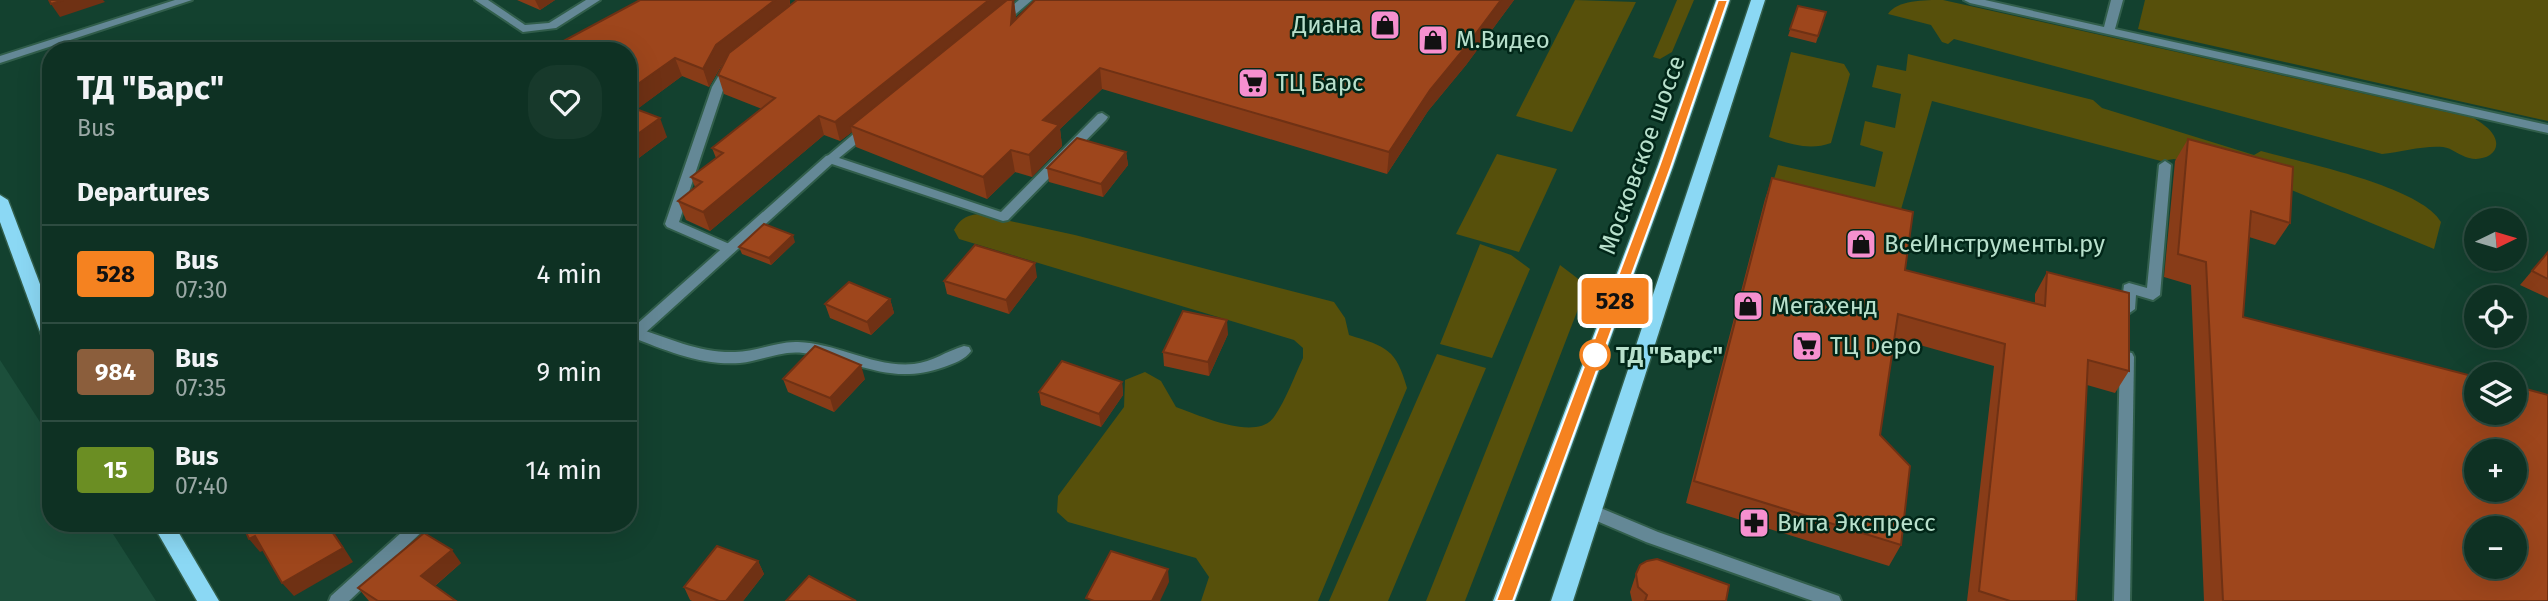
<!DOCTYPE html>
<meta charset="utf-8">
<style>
body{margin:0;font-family:"Fira Sans",sans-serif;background:#17392b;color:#f1f3f6;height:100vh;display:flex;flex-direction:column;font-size:26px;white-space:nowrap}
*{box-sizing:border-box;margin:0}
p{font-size:23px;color:#9ba9a6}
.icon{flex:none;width:38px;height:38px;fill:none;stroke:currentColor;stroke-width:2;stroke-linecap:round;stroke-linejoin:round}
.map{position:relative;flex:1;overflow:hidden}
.drawer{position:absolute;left:42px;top:42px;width:595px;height:490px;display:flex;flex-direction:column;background:#0e3123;border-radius:28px;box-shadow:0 7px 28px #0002,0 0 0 2px #2e4c41}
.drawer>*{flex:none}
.badge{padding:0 14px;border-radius:5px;font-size:24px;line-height:46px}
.needle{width:46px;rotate:85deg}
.controls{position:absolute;left:2464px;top:208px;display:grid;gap:14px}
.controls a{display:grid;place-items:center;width:63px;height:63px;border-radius:50%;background:#0e3123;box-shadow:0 7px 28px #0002,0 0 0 2px #2e4c41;font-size:35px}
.map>.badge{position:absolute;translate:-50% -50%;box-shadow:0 0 0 4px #fff}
h2{padding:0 35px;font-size:26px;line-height:63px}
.round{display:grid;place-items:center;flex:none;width:74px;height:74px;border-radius:28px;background:#17392b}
.headline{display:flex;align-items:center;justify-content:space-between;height:119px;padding:0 35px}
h1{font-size:33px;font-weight:700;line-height:52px}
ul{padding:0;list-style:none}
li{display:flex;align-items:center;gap:21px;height:98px;padding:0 35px;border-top:2px solid #2e4c41}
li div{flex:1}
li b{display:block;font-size:26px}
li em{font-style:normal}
li .badge{min-width:77px;font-weight:700;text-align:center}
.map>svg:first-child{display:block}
.built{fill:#1c4f3b}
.green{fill:#57500b}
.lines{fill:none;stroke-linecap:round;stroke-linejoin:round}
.service-casing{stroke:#315e4b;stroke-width:4}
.minor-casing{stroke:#315e4b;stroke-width:4}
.primary-casing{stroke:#315e4b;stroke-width:3}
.service{fill:#648896;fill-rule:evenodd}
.minor{fill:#648896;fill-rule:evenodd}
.primary{fill:#8bd8f4;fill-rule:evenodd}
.wall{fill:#883c18}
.shaded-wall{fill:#6f3114}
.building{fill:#9e461c;stroke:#6f3114;stroke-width:2;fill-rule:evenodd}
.line{fill:#f58220;stroke:#fff;stroke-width:2}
.stop-dot{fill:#fff;stroke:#f58220;stroke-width:3.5}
.labels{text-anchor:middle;stroke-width:5;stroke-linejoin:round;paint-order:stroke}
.poi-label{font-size:24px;fill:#b8e0cc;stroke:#012618;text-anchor:start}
.street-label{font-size:24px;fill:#b8e0cc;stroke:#012618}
.stop-label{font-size:24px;font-weight:bold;fill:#b8e0cc;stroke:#012618;text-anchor:start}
</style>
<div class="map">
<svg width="2548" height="601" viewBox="0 0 2548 601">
<rect width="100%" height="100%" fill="#13412f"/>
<!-- built -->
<path class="built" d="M 0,360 L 51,439 L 51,523 L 106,523 L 156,601 L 0,601 Z"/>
<!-- green -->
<g class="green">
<path d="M 1575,0 L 1636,2 L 1572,132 L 1516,116 Z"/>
<path d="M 1677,0 L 1694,0 L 1672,52 L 1660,59 L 1653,57 Z"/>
<path d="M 1943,0 L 2474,118 C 2481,123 2490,128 2494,136 C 2503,153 2483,162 2469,158 C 2460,156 2452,148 2443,147 C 2425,145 2401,152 2382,154 L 1954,39 L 1948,44 L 1942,42 L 1931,25 L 1888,14 C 1897,0 1924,0 1943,0 Z"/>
<path d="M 2145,0 L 2548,0 L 2548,121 L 2138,29 Z"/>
<path d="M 1791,52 L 1844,64 L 1850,74 L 1831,143 C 1810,151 1789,144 1769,137 Z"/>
<path d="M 1908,54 L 2093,100 L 2102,108 L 2254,155 L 2261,151 C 2303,163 2420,186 2441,222 L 2434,249 L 2284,187 L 2174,159 L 2161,161 L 1932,101 L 1896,227 L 1770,193 L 1778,165 L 1875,187 L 1883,152 L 1860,145 L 1865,121 L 1895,128 L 1901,94 L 1872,87 L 1877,65 L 1906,71 Z"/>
<path d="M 1497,154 L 1557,169 L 1519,252 L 1456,234 Z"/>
<path d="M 978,214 L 1075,235 L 1334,302 L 1345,318 L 1349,335 C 1387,347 1396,349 1407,388 L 1318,601 L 1201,601 L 1209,577 L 1196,558 L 1068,522 L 1057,512 L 1058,496 L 1124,407 L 1125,380 L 1145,372 L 1161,381 L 1176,407 C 1199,415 1256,442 1274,417 C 1286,400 1294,377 1303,358 L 1303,348 L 1294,340 L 959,239 L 954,230 C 960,219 965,216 978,214 Z"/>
<path d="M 1480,244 L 1511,255 L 1530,269 L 1492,358 L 1440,344 Z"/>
<path d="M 1560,265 L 1581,281 L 1580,304 L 1465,601 L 1426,601 Z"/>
<path d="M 1437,354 L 1486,368 L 1388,601 L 1329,601 Z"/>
</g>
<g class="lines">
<!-- service casing -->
<g class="service-casing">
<g id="service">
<path d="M 1019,0 L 1032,0 L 1004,24 L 996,24 L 996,20 Z"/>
<path d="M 1964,0 L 1985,0 L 2104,27 L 2111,0 L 2123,0 L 2115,29 L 2548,125 L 2548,133 L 1970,3 Z"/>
<path d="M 729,63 L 735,67 L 724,87 L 679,222 L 734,246 L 736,249 L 734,252 L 729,254 L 667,227 L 665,224 L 712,87 L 725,65 Z"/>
<path d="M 1102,113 L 1108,117 L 1106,120 L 1008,220 L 1003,221 L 826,162 L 824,159 L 863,126 L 871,126 L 873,129 L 871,132 L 839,158 L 1001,212 L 1098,114 Z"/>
<path d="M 2165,161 L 2171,165 L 2160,295 L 2153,300 L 2136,295 L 2135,309 L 2128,314 L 2121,309 L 2124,285 L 2129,283 L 2147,288 L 2159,165 Z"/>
<path d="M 636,328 C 669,338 699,353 735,352 C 756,352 777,341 798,342 C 837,343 874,368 914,364 C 933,362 946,351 964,346 L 969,347 L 971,351 C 966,359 953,364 944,367 C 888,387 856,359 803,353 C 782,350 761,361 740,363 C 702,366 665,350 631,337 L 629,333 L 631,329 Z"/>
<path d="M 2127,352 L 2132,353 L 2134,357 L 2130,601 L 2114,601 L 2120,357 L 2122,353 Z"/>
<path d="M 1591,504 L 1658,532 L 1839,596 L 1841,601 L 1813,601 L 1646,542 L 1585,516 L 1583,511 L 1585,506 Z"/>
</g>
</g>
<!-- minor casing -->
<g class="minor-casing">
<g id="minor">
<path d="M 175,0 L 192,0 L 0,63 L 0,56 Z"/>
<path d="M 475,0 L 488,0 L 525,25 L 549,23 L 586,0 L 600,0 L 556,28 L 523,32 Z"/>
<path d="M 830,155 L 834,156 L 836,159 L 834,162 L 633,344 L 628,345 L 628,332 L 826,156 Z"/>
<path d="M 412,523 L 431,523 L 349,601 L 329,601 L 331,596 Z"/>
</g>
</g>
<!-- primary casing -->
<g class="primary-casing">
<g id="primary">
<path d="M 1716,0 L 1730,0 L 1673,167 L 1515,601 L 1493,601 L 1657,167 Z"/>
<path d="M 1751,0 L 1765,0 L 1573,601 L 1551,601 Z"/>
<path d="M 0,195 L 8,200 L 51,313 L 51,343 L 45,342 L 42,337 L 0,222 Z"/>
<path d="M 152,523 L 173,523 L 219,601 L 197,601 Z"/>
</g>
</g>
<!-- service -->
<use href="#service" class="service"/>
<!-- minor -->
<use href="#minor" class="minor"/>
<!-- primary -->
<use href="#primary" class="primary"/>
</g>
<!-- wall -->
<g class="wall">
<path d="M 517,0 L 555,0 L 540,10 Z"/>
<path d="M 640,0 L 790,0 L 790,6 L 797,0 L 1015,0 L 1014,1 L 1016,19 L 1035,0 L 1514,0 L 1466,65 L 1428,111 L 1387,174 L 1102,89 L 1060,129 L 1062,146 L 1032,177 L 1015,172 L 987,199 L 856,147 L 852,132 L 840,141 L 824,135 L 710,231 L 686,220 L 678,201 L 695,187 L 691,177 L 716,158 L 712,148 L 762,109 L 724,94 L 718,75 L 723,63 L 709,87 L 682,76 L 637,109 L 667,137 L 628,166 Z"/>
<path d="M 1798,6 L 1826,12 L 1816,43 L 1788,36 Z"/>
<path d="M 2188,139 L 2290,223 L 2275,245 L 2249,237 L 2243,317 L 2548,601 L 2204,601 L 2191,285 L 2164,277 L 2175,161 Z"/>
<path d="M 1126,152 L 1128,165 L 1103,197 L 1049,182 L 1047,168 Z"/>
<path d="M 1772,178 L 1905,270 L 2035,303 L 2035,294 L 2047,272 L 2129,371 L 2115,393 L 2087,385 L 2076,601 L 1967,601 L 1994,366 L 1895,338 L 1880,435 L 1901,545 L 1889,566 L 1686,503 L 1765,199 Z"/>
<path d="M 795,242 L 771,265 L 742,254 L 739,247 Z"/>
<path d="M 2548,252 L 2548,298 L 2520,285 Z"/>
<path d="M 1037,277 L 1009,314 L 947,294 L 944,281 Z"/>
<path d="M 890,299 L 894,313 L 871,335 L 830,318 L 825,304 Z"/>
<path d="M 1228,334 L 1209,376 L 1164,366 L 1163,352 Z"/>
<path d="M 783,379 L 865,379 L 834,412 L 788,392 Z"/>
<path d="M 1122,382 L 1123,395 L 1101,427 L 1041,405 L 1039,392 Z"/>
<path d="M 758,561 L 764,574 L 743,601 L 692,601 L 690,600 L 684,587 Z"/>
<path d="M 461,563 L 435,586 L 456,601 L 369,601 L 358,588 Z"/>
<path d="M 1636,574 L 1726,601 L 1632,601 L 1630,592 Z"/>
</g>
<!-- shaded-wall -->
<g class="shaded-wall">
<path d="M 63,0 L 103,0 L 105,2 L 60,17 L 51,4 Z"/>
<path d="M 535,0 L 555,0 L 540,10 Z"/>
<path d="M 775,0 L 790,0 L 789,12 L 722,64 L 709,87 L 703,69 L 716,45 Z"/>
<path d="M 989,0 L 1015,0 L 1014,1 L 1016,16 L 1014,45 L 851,126 L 852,132 L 840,141 L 835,122 Z"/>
<path d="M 1501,0 L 1514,0 L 1466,65 L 1428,111 L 1387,174 L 1389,152 L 1430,90 Z"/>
<path d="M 675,58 L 682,76 L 628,116 L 628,91 Z"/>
<path d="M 1100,68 L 1102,89 L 1060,129 L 1062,146 L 1032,177 L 1029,155 L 1043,120 Z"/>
<path d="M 819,116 L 824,135 L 710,231 L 703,212 Z"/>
<path d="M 660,118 L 667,137 L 628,166 L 628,141 Z"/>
<path d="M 1011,150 L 1015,172 L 987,199 L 983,177 Z"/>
<path d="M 1126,152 L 1128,165 L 1103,197 L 1101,184 Z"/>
<path d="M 793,235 L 795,242 L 771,265 L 769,258 Z"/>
<path d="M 1035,263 L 1037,277 L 1009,314 L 1006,300 Z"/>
<path d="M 890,299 L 894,313 L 871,335 L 867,322 Z"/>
<path d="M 1227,320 L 1228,334 L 1209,376 L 1208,362 Z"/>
<path d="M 861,365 L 865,379 L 834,412 L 830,398 Z"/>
<path d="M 1122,382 L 1123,395 L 1101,427 L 1099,414 Z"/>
<path d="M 631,399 L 638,412 L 628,422 L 628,402 Z"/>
<path d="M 326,523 L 328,523 L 353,562 L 294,596 L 282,583 Z"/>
<path d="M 255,536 L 267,549 L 260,552 L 249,539 Z"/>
<path d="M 452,550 L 461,563 L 431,589 L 421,576 Z"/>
<path d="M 758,561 L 764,574 L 743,601 L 726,601 Z"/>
<path d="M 1168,569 L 1169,582 L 1160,601 L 1152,601 Z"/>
</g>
<!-- building -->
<g class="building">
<path d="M 49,0 L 63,0 L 51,4 Z"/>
<path d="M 640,0 L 775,0 L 716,45 L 703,69 L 675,58 L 628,91 L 628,51 L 545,51 Z"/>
<path d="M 797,0 L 989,0 L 835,122 L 819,116 L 703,212 L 678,201 L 702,182 L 691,177 L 723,153 L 712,148 L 775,98 L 718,75 L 729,53 Z"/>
<path d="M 1007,0 L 1013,0 L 1011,24 L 1035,0 L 1501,0 L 1468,44 L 1430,90 L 1389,152 L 1100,68 L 1043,120 L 1059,125 L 1029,155 L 1011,150 L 983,177 L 851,126 Z"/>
<path d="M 1798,6 L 1826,12 L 1818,36 L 1790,29 Z"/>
<path d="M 502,43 L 518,51 L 488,51 Z"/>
<path d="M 628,106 L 660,118 L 628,141 Z"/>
<path d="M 1077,138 L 1126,152 L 1101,184 L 1047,168 Z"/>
<path d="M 2188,139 L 2293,167 L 2290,223 L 2251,211 L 2243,317 L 2476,377 L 2476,413 L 2515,413 L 2515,386 L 2548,395 L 2548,601 L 2223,601 L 2206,262 L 2178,254 ZM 2476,452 L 2515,452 L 2515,490 L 2476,490 ZM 2476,528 L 2515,528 L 2515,567 L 2476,567 Z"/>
<path d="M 1772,178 L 1913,212 L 1905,270 L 2045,306 L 2047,272 L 2129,293 L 2129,371 L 2088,360 L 2076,601 L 2010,601 L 1979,591 L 2005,344 L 1898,314 L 1880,435 L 1910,466 L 1901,545 L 1694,481 Z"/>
<path d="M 764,224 L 793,235 L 769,258 L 739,247 Z"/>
<path d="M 975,245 L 1035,263 L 1006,300 L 944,281 Z"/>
<path d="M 2548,252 L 2548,279 L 2532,271 Z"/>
<path d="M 849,282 L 890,299 L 867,322 L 825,304 Z"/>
<path d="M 1183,311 L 1227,320 L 1208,362 L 1163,352 Z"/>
<path d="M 815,346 L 861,365 L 830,398 L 783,379 Z"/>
<path d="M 1062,361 L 1122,382 L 1099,414 L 1039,392 Z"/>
<path d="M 242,523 L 326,523 L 343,548 L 282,583 L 255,536 L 249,539 Z"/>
<path d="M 424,533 L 452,550 L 421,576 L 456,601 L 378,601 L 358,588 Z"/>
<path d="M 717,546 L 758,561 L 726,601 L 719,601 L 684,587 Z"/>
<path d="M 1111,551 L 1168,569 L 1152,601 L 1094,601 L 1086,598 Z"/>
<path d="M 1657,559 L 1729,585 L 1726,601 L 1645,601 L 1647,595 L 1638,587 L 1636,574 L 1640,565 L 1647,561 Z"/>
<path d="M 809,576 L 856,601 L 786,601 Z"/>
</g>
<!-- line -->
<path class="line" d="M 1718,0 L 1728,0 L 1671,167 L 1513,601 L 1496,601 L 1659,167 Z"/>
<!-- icons -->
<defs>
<g id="shop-square" transform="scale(1.575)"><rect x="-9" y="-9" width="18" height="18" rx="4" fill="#f690cf" stroke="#012618"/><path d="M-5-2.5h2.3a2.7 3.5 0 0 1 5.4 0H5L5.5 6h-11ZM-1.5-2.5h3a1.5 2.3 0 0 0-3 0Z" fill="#111"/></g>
<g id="supermarket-square" transform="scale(1.575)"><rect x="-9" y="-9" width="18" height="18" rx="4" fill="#f690cf" stroke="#012618"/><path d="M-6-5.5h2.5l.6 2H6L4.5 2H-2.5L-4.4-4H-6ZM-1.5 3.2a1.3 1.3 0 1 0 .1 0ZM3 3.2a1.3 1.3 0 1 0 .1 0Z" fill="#111"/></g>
<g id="pharmacy-square" transform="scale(1.575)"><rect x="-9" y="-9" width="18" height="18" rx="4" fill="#f690cf" stroke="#012618"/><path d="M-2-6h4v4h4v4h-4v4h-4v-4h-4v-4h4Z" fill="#111"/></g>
</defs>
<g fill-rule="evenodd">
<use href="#shop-square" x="1385" y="25"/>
<use href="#shop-square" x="1433" y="40"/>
<use href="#supermarket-square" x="1253" y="83"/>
<use href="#shop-square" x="1861" y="244"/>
<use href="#shop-square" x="1748" y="306"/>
<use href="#supermarket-square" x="1807" y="346"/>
<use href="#pharmacy-square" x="1754" y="523"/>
</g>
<!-- markers -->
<circle class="stop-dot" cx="1595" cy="355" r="14"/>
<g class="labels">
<!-- poi labels -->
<g class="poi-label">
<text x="1362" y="33" text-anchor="end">Диана</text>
<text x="1456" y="48">М.Видео</text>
<text x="1276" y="91">ТЦ Барс</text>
<text x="1884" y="252">ВсеИнструменты.ру</text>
<text x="1771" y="314">Мегахенд</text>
<text x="1830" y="354">ТЦ Depo</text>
<text x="1777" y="531">Вита Экспресс</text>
</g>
<!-- street labels -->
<g class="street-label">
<text transform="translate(1642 155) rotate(-70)" y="8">Московское шоссе</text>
</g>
<!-- stop labels -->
<g class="stop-label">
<text x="1616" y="363">ТД "Барс"</text>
</g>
</g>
</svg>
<div class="controls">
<a><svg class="needle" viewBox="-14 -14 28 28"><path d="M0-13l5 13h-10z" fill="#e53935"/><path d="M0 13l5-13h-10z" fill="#9ba9a6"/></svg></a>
<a><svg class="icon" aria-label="locate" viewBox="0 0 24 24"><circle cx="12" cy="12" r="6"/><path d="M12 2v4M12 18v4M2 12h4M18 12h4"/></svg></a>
<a><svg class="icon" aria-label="layers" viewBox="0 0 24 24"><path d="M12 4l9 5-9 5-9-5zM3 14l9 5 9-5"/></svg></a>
<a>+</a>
<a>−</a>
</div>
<b class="badge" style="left:1615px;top:301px;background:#f58220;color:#111">528</b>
<section class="drawer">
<div class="headline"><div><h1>ТД &quot;Барс&quot;</h1><p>Bus</p></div><a class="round"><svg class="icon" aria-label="heart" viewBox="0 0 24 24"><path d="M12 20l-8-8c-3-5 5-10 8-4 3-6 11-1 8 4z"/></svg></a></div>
<h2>Departures</h2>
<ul>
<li><span class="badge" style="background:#f58220;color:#111">528</span><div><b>Bus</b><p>07:30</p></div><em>4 min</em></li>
<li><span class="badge" style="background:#8b5e3c;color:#fff">984</span><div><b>Bus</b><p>07:35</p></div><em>9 min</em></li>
<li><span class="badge" style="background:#6b8e23;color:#fff">15</span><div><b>Bus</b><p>07:40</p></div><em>14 min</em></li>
</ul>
</section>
</div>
